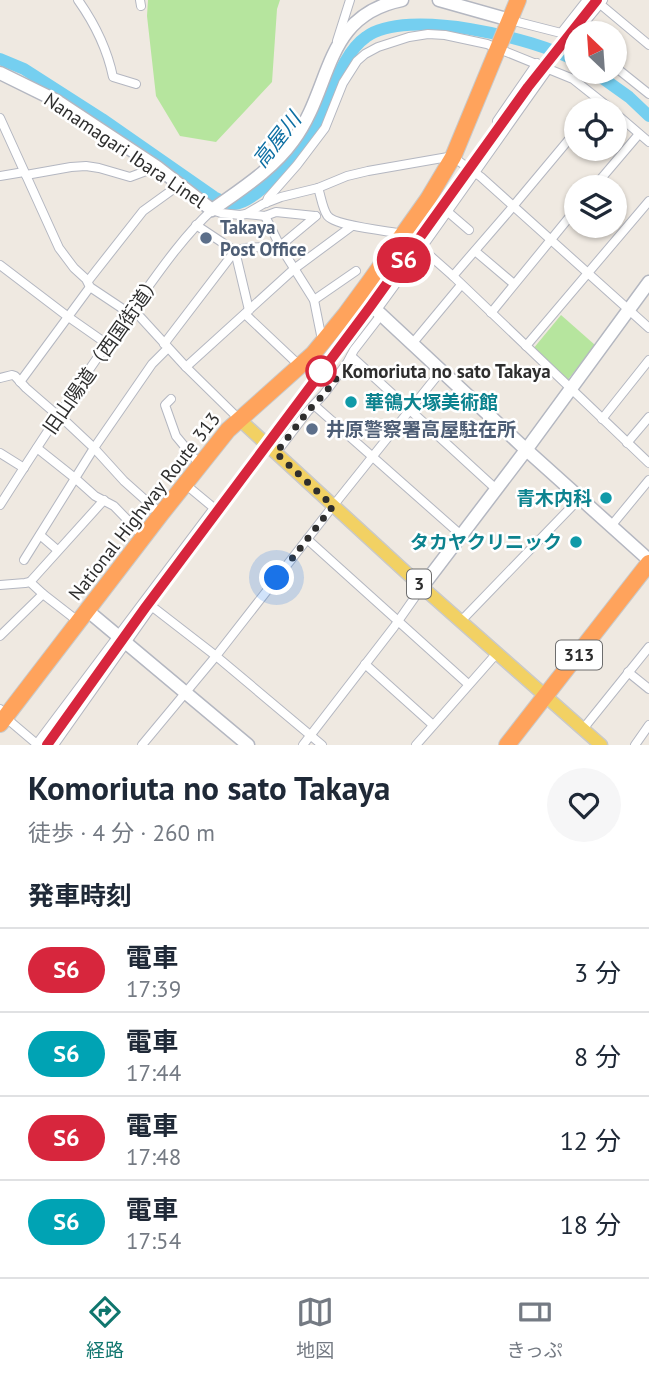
<!DOCTYPE html>
<html lang="ja">
<meta charset="utf-8">
<style>
body{margin:0;font-family:"PT Sans","Noto Sans JP",sans-serif;background:#f6f6f7;color:#1f2937;height:100vh;display:flex;flex-direction:column;font-size:26px;white-space:nowrap}
*{box-sizing:border-box;margin:0}
p{font-size:23px;color:#747a83}
.icon{flex:none;width:38px;height:38px;fill:none;stroke:currentColor;stroke-width:2;stroke-linecap:round;stroke-linejoin:round}
.map{position:relative;height:745px;overflow:hidden}
.panel{display:flex;flex-direction:column;background:#fff;flex:1}
.panel>*{flex:none}
.badge{padding:0 14px;border-radius:23px;font-size:24px;line-height:46px}
.needle{width:46px;rotate:335deg}
.tools{position:absolute;left:564px;top:21px;display:grid;gap:14px}
.tools a{display:grid;place-items:center;width:63px;height:63px;border-radius:50%;background:#fff;box-shadow:0 2px 5px #0004;font-size:35px}
.you{position:absolute;width:35px;height:35px;margin:-18px;border:5px solid #fff;border-radius:50%;background:#1a73e8;box-shadow:0 0 0 10px #1a73e833}
.map>.badge{position:absolute;translate:-50% -50%;box-shadow:0 0 0 4px #fff}
h2{padding:0 28px;font-size:26px;line-height:63px}
.round{display:grid;place-items:center;flex:none;width:74px;height:74px;border-radius:37px;background:#f6f6f7}
.overview{display:flex;align-items:center;justify-content:space-between;height:119px;padding:0 28px}
h1{font-size:33px;font-weight:700;line-height:52px}
ul{padding:0;list-style:none}
li{display:flex;align-items:center;gap:21px;height:84px;padding:0 28px;border-top:2px solid #e0e1e3}
li div{flex:1}
li b{display:block;font-size:26px}
li em{font-style:normal}
li .badge{min-width:77px;font-weight:700;text-align:center}
.tab-bar{display:flex;justify-content:space-around;align-items:center;height:98px;border-top:2px solid #e0e1e3;background:#fff;font-size:19px;color:#747a83}
.tab-bar a{display:grid;justify-items:center;gap:4px}
.tab-bar .active{color:#0f766e}
.map>svg:first-child{display:block}
.green{fill:#b6e59e}
.lines{fill:none;stroke-linecap:round;stroke-linejoin:round}
.river{stroke:#75cff0;stroke-width:12}
.street-casing{stroke:#b4b7c1;stroke-width:10}
.secondary-casing{stroke:#b4b7c1;stroke-width:15}
.primary-casing{stroke:#c9c9c9;stroke-width:15}
.highway-casing{stroke:#c9c9c9;stroke-width:18}
.street{stroke:#fff;stroke-width:8}
.secondary{stroke:#fff;stroke-width:12}
.primary{stroke:#f2d163;stroke-width:12}
.highway{stroke:#ffa35c;stroke-width:16}
.rail-casing{stroke:#a3a6b8;stroke-width:4.5}
.rail{stroke:#fff;stroke-width:2;stroke-dasharray:5;stroke-linecap:butt}
.line-casing{stroke:#fff;stroke-width:16}
.line{stroke:#d7263d;stroke-width:10}
.walk{stroke:#2e2e2e;stroke-width:7;stroke-dasharray:0 12.6}
.service-dot{fill:#5c6f8a;stroke:#fff;stroke-width:2.5}
.stop-dot{fill:#fff;stroke:#d7263d;stroke-width:3.5}
.culture-dot{fill:#0f9aa8;stroke:#fff;stroke-width:2.5}
.labels{text-anchor:middle;stroke-width:5;stroke-linejoin:round;paint-order:stroke}
.shield{fill:#fff;stroke:#6d6d6d;stroke-width:2}
.shield-label{font-size:18px;font-weight:bold;fill:#2e2e2e}
.street-label{font-size:19px;fill:#2e2e2e;stroke:#fff}
.service-label{font-size:19px;font-weight:bold;fill:#4e5e75;stroke:#fff;text-anchor:start}
.stop-label{font-size:19px;font-weight:bold;fill:#2e2e2e;stroke:#fff;text-anchor:start}
.culture-label{font-size:19px;font-weight:bold;fill:#0d838f;stroke:#fff;text-anchor:end}
.water-label{font-size:21px;font-style:italic;fill:#0d6fa3;stroke:#fff}
</style>
<div class="map">
<svg width="649" height="745" viewBox="0 0 649 745">
<rect width="100%" height="100%" fill="#efe9e1"/>
<!-- green -->
<g class="green">
<path d="M 148,0 L 280,0 L 277,9 L 272,82 L 216,142 L 180,136 L 156,96 L 147,16 Z"/>
<path d="M 561,315 L 595,345 L 567,381 L 533,349 Z"/>
</g>
<g class="lines">
<!-- river -->
<g class="river">
<path d="M 0,59 L 24,69 L 102,119 L 214,197 C 220,200 227,204 234,204 C 259,202 299,150 313,129 C 330,102 340,55 366,37 C 407,7 534,38 576,61"/>
<path d="M 594,72 L 629,97 L 649,116"/>
</g>
<!-- street casing -->
<g class="street-casing">
<g id="street">
<path d="M 78,0 C 95,24 107,48 113,77 L 136,84"/>
<path d="M 140,0 L 141,6"/>
<path d="M 603,0 L 600,4 L 649,45"/>
<path d="M 510,20 L 561,33 L 587,0"/>
<path d="M 576,33 L 600,4"/>
<path d="M 576,34 L 573,41 L 576,42"/>
<path d="M 337,41 L 350,0"/>
<path d="M 614,66 L 649,94"/>
<path d="M 614,112 L 649,142"/>
<path d="M 0,118 L 59,248 L 74,268 L 86,279 L 90,287 L 129,313"/>
<path d="M 497,121 L 537,63"/>
<path d="M 26,175 L 71,167 L 86,166 L 99,168 L 130,177 L 157,167"/>
<path d="M 0,176 L 24,172"/>
<path d="M 594,187 L 639,134"/>
<path d="M 318,188 C 321,196 322,207 327,215 C 333,226 389,231 403,234 L 410,238 L 453,276 L 649,463"/>
<path d="M 266,203 L 268,198 L 297,165 L 325,128 L 343,83 L 357,61 L 365,54 L 378,47 L 409,37 L 428,34 L 445,35 L 487,44 L 573,79 L 612,110"/>
<path d="M 448,212 L 469,230"/>
<path d="M 246,214 L 265,216 L 276,212 L 315,216"/>
<path d="M 265,216 L 280,246 L 314,300 L 321,335 L 324,340"/>
<path d="M 196,225 L 235,251 L 245,248 L 280,246 L 316,216"/>
<path d="M 235,251 L 249,310"/>
<path d="M 475,251 L 514,284"/>
<path d="M 0,265 L 67,316 L 107,344"/>
<path d="M 453,276 L 510,210 L 576,131"/>
<path d="M 88,281 L 143,211 L 179,185"/>
<path d="M 314,300 L 356,271"/>
<path d="M 132,308 L 186,367 L 239,419"/>
<path d="M 376,311 C 435,231 491,149 549,68"/>
<path d="M 491,313 L 576,209"/>
<path d="M 245,314 L 300,366"/>
<path d="M 164,344 L 235,251"/>
<path d="M 412,344 L 461,285"/>
<path d="M 526,346 L 649,201"/>
<path d="M 351,356 L 496,489"/>
<path d="M 186,367 L 294,269 L 352,226"/>
<path d="M 0,378 L 12,375 L 15,376 L 26,388 L 56,414 L 61,417 L 94,448 L 124,481 L 161,514"/>
<path d="M 20,382 L 90,287"/>
<path d="M 171,399 L 165,405 L 176,436 L 200,465"/>
<path d="M 314,405 L 461,535"/>
<path d="M 602,419 L 649,360"/>
<path d="M 627,443 L 649,417"/>
<path d="M 37,448 L 76,479 L 95,496 L 114,506 L 144,537"/>
<path d="M 0,453 L 24,468"/>
<path d="M 276,453 L 308,411 L 324,394 L 347,363 L 354,350 L 381,315"/>
<path d="M 0,505 C 44,436 89,367 138,301 C 161,269 183,237 212,210 L 221,213 L 240,215 L 246,214 L 263,204 L 281,197 L 318,188 L 347,176 L 368,171 L 448,157 L 453,157 L 481,177 L 649,328"/>
<path d="M 611,526 L 649,480"/>
<path d="M 40,535 L 55,548"/>
<path d="M 307,539 L 468,684"/>
<path d="M 24,560 L 94,448 L 152,364 L 168,348"/>
<path d="M 30,582 L 104,500"/>
<path d="M 0,585 L 25,583 L 30,582 L 43,594 L 79,622"/>
<path d="M 461,621 L 580,498"/>
<path d="M 0,636 L 43,594"/>
<path d="M 365,664 L 433,725"/>
<path d="M 628,672 L 649,689"/>
<path d="M 0,709 L 12,723 L 38,745"/>
<path d="M 583,729 L 649,647"/>
<path d="M 36,745 L 214,508 L 185,484"/>
<path d="M 54,745 L 150,609 L 154,608 L 216,656 L 322,745"/>
<path d="M 142,745 L 216,656 L 333,506 L 441,371"/>
<path d="M 303,745 L 394,627 L 422,587"/>
<path d="M 416,745 L 497,653"/>
<path d="M 635,745 L 649,725"/>
</g>
</g>
<!-- secondary casing -->
<g class="secondary-casing">
<g id="secondary">
<path d="M 439,0 L 510,20"/>
<path d="M 0,73 L 57,101 L 157,167 L 212,210 C 241,189 272,170 293,141 C 333,88 322,16 402,0"/>
<path d="M 360,295 L 521,445 L 649,560"/>
<path d="M 422,587 L 526,450 L 649,282"/>
<path d="M 88,611 L 248,745"/>
</g>
</g>
<!-- primary casing -->
<g class="primary-casing">
<path id="primary" d="M 239,419 L 422,587 L 601,745"/>
</g>
<!-- highway casing -->
<g class="highway-casing">
<g id="highway">
<path d="M 0,724 L 161,514 L 228,430 L 313,354 L 345,315 L 370,281 L 428,199 L 453,157 L 518,0"/>
<path d="M 507,745 L 649,563"/>
</g>
</g>
<!-- street -->
<use href="#street" class="street"/>
<!-- secondary -->
<use href="#secondary" class="secondary"/>
<!-- primary -->
<use href="#primary" class="primary"/>
<!-- highway -->
<use href="#highway" class="highway"/>
<!-- rail casing -->
<g class="rail-casing">
<path id="rail" d="M 47,745 L 145,608 L 370,307 L 528,87 L 597,0"/>
</g>
<!-- rail -->
<use href="#rail" class="rail"/>
</g>
<g class="lines">
<!-- line casing -->
<g class="line-casing">
<path id="line" d="M 47,745 L 145,608 L 370,307 L 528,87 L 597,0"/>
</g>
<!-- line -->
<use href="#line" class="line"/>
<!-- walk -->
<path class="walk" d="M 277,578 L 333,506 L 276,453 L 308,411 L 324,394 L 336,379 L 321,371"/>
</g>
<!-- markers -->
<g class="service-dot">
<circle cx="206" cy="238" r="7"/>
<circle cx="312" cy="429" r="7"/>
</g>
<circle class="stop-dot" cx="321" cy="371" r="14"/>
<g class="culture-dot">
<circle cx="351" cy="402" r="7"/>
<circle cx="606" cy="498" r="7"/>
<circle cx="576" cy="542" r="7"/>
</g>
<g class="labels">
<!-- shield labels -->
<g class="shield">
<rect x="407" y="569.5" width="24" height="29" rx="5"/>
<rect x="556" y="640.5" width="46" height="29" rx="5"/>
</g>
<g class="shield-label">
<text x="419" y="590">3</text>
<text x="579" y="661">313</text>
</g>
<!-- street labels -->
<g class="street-label">
<text transform="translate(125 150) rotate(34)" y="7">Nanamagari Ibara Linel</text>
<text transform="translate(102 354) rotate(-55)" y="7">旧山陽道（西国街道）</text>
<text transform="translate(144 506) rotate(-52)" y="7">National Highway Route 313</text>
</g>
<!-- service labels -->
<g class="service-label">
<text x="220" y="234">Takaya<tspan x="220" dy="22">Post Office</tspan></text>
<text x="326" y="436">井原警察署高屋駐在所</text>
</g>
<!-- stop labels -->
<g class="stop-label">
<text x="342" y="378">Komoriuta no sato Takaya</text>
</g>
<!-- culture labels -->
<g class="culture-label">
<text x="365" y="409" text-anchor="start">華鴒大塚美術館</text>
<text x="592" y="505">青木内科</text>
<text x="562" y="549">タカヤクリニック</text>
</g>
<!-- water labels -->
<g class="water-label">
<text transform="translate(277 140) rotate(-52)" y="7">高屋川</text>
</g>
</g>
</svg>
<div class="tools">
<a><svg class="needle" viewBox="-14 -14 28 28"><path d="M0-13l5 13h-10z" fill="#e53935"/><path d="M0 13l5-13h-10z" fill="#747a83"/></svg></a>
<a><svg class="icon" aria-label="locate" viewBox="0 0 24 24"><circle cx="12" cy="12" r="6"/><path d="M12 2v4M12 18v4M2 12h4M18 12h4"/></svg></a>
<a><svg class="icon" aria-label="layers" viewBox="0 0 24 24"><path d="M12 4l9 5-9 5-9-5zM3 14l9 5 9-5"/></svg></a>
</div>
<div class="you" style="left:277px;top:578px"></div>
<b class="badge" style="left:404px;top:260px;background:#d7263d;color:#fff">S6</b>
</div>
<section class="panel">
<div class="overview"><div><h1>Komoriuta no sato Takaya</h1><p>徒歩 · 4 分 · 260 m</p></div><a class="round"><svg class="icon" aria-label="heart" viewBox="0 0 24 24"><path d="M12 20l-8-8c-3-5 5-10 8-4 3-6 11-1 8 4z"/></svg></a></div>
<h2>発車時刻</h2>
<ul>
<li><span class="badge" style="background:#d7263d;color:#fff">S6</span><div><b>電車</b><p>17:39</p></div><em>3 分</em></li>
<li><span class="badge" style="background:#00a3b4;color:#fff">S6</span><div><b>電車</b><p>17:44</p></div><em>8 分</em></li>
<li><span class="badge" style="background:#d7263d;color:#fff">S6</span><div><b>電車</b><p>17:48</p></div><em>12 分</em></li>
<li><span class="badge" style="background:#00a3b4;color:#fff">S6</span><div><b>電車</b><p>17:54</p></div><em>18 分</em></li>
</ul>
</section>
<nav class="tab-bar">
<a class="active"><svg class="icon" aria-label="directions" viewBox="0 0 24 24"><path d="M12 3l9 9-9 9-9-9zM9 14v-3h6M13 9l2 2-2 2"/></svg>経路</a>
<a><svg class="icon" aria-label="map" viewBox="0 0 24 24"><path d="M3 6l6-2 6 2 6-2v14l-6 2-6-2-6 2zM9 4v14M15 6v14"/></svg>地図</a>
<a><svg class="icon" aria-label="tickets" viewBox="0 0 24 24"><path d="M3 7h18v10H3zM15 7v10"/></svg>きっぷ</a>
</nav>
